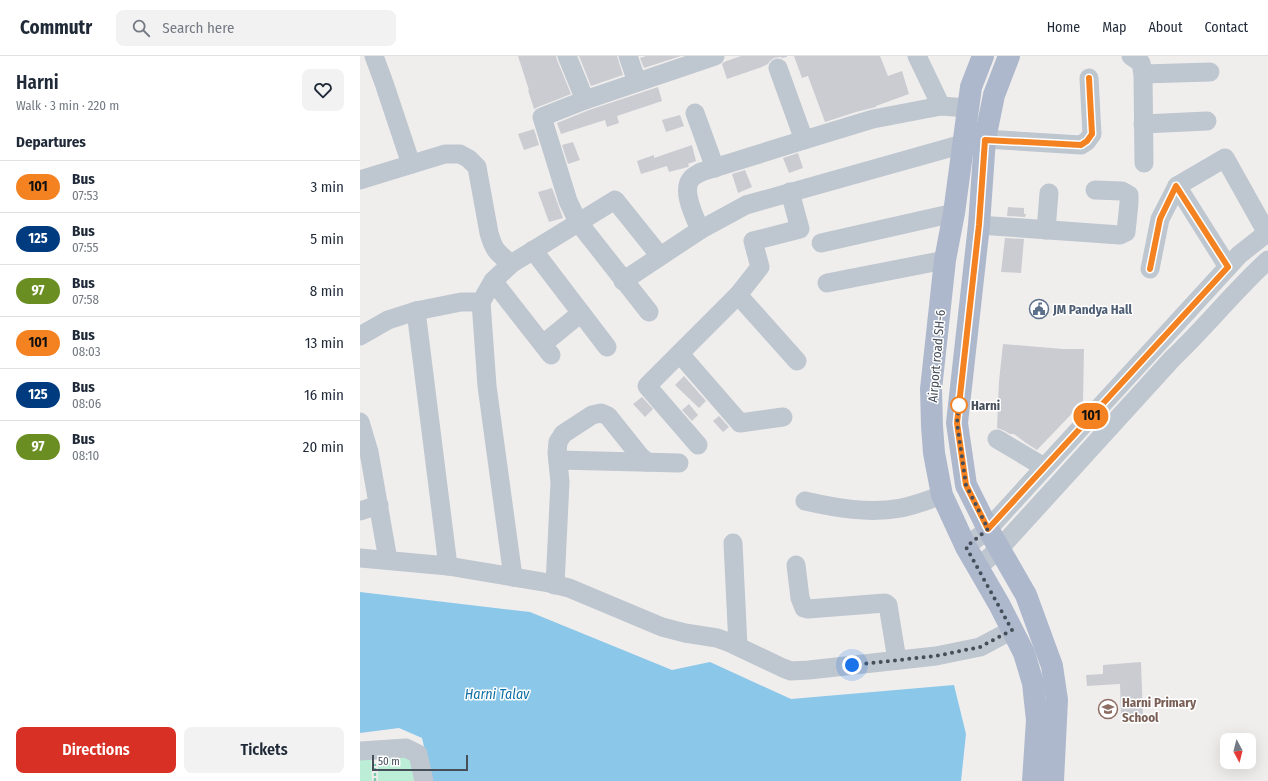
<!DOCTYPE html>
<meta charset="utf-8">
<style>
body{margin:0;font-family:"Fira Sans Condensed",sans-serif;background:#f2f2f3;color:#1f2937;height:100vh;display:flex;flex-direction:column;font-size:15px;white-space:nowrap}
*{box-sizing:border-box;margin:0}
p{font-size:13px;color:#747a83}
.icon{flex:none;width:22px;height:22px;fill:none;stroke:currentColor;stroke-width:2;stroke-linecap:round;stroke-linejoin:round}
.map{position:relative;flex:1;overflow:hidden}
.details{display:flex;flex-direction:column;background:#fff;width:360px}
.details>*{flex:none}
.badge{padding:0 8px;border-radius:13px;font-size:14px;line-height:26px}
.needle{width:26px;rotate:173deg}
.fabs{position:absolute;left:860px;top:677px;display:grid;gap:8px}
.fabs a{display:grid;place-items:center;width:36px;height:36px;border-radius:8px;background:#fff;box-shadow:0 4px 16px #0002;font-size:20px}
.scale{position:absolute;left:12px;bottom:10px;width:96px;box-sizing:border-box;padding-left:4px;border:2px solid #464e5a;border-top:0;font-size:11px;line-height:14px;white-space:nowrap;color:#464e5a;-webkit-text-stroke:3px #fff;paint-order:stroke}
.you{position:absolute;width:20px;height:20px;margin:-10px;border:3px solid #fff;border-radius:50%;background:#1a73e8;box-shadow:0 0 0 6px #1a73e833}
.map>.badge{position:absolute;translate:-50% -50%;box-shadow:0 0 0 2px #fff}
h2{padding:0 16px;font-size:15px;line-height:36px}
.round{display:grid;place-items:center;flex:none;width:42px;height:42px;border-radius:8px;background:#f2f2f3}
.head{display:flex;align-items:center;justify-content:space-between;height:68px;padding:0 16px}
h1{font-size:19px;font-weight:600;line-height:30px}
.primary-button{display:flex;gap:8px;margin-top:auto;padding:8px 16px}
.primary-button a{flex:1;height:46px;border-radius:8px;background:#d93025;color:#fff;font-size:16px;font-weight:600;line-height:46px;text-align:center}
.primary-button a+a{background:#f2f2f3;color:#1f2937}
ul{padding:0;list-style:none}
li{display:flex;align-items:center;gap:12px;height:52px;padding:0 16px;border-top:1px solid #e0e1e3}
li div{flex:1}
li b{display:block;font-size:15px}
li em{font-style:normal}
li .badge{min-width:44px;font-weight:700;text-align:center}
header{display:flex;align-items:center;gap:24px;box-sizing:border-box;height:56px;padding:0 20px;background:#fff;border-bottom:1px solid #e0e1e3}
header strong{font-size:19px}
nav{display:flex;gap:22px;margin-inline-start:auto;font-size:14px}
.search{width:280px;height:36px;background:#f2f2f3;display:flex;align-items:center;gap:10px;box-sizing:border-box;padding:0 14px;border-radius:8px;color:#747a83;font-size:15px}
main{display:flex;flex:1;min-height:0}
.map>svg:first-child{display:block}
.green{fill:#bcedd7}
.water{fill:#8bc7e9}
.building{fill:#caccd2}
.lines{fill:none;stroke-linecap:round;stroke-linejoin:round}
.path{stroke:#76caad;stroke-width:2.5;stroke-dasharray:3 2;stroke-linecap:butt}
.minor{stroke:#bec6cf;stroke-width:19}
.major{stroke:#aeb8cc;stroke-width:22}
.line-casing{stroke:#fff;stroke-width:9}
.line{stroke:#f58220;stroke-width:6}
.walk{stroke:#464e5a;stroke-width:4;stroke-dasharray:0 7.2}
.stop-dot{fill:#fff;stroke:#f58220;stroke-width:2}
.labels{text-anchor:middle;stroke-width:3;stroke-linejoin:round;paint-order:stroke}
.service-label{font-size:13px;font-weight:bold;fill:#4e5e75;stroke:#fff;text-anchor:start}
.street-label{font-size:13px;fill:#464e5a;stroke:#fff}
.stop-label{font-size:13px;font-weight:bold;fill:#464e5a;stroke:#fff;text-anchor:start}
.education-label{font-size:13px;font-weight:bold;fill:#785e54;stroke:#fff;text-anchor:start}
.water-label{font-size:14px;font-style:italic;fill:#106fa4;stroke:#fff}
</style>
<header>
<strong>Commutr</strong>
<div class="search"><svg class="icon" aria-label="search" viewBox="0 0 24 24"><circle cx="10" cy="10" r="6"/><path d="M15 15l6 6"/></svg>Search here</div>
<nav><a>Home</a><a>Map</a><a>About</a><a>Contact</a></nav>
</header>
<main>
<section class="details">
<div class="head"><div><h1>Harni</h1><p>Walk · 3 min · 220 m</p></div><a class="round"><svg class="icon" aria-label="heart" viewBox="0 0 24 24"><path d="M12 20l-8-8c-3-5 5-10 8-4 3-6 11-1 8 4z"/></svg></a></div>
<h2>Departures</h2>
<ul>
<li><span class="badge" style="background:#f58220;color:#111">101</span><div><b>Bus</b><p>07:53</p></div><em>3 min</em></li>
<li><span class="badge" style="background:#003b80;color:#fff">125</span><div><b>Bus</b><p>07:55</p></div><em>5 min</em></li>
<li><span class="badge" style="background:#6b8e23;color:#fff">97</span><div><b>Bus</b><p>07:58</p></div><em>8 min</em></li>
<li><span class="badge" style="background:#f58220;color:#111">101</span><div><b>Bus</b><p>08:03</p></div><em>13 min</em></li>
<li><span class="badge" style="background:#003b80;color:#fff">125</span><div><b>Bus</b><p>08:06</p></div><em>16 min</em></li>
<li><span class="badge" style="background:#6b8e23;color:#fff">97</span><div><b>Bus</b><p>08:10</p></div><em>20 min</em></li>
</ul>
<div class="primary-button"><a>Directions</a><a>Tickets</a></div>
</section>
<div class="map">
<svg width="908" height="725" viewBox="0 0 908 725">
<rect width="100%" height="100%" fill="#f0eeed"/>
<!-- green -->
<g class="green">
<path d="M 18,697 L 50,700 L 56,725 L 18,725 Z"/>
<path d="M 11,698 L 12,725 L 0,725 L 0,699 Z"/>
</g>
<!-- water -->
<path class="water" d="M 0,536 L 170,556 L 312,614 L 350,606 L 431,643 L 594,629 L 606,678 L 601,725 L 72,725 L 62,682 L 39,672 L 0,677 Z"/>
<!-- building -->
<g class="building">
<path d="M 158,0 L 196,0 L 197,4 L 211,38 L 178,51 L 174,53 L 168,34 L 169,34 Z"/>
<path d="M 219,0 L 257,0 L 263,19 L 231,30 Z"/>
<path d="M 286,0 L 321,0 L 284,12 L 280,2 Z"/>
<path d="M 381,0 L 427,0 L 427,1 L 423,2 L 420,1 L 414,2 L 410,5 L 408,8 L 402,11 L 367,23 L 362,8 L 364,6 Z"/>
<path d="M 434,0 L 520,0 L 528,20 L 542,15 L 549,38 L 516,50 L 516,51 L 496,56 L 465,66 L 448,20 L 442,22 Z"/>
<path d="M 298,31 L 302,45 L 257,60 L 259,67 L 247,71 L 245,64 L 201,78 L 197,67 L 229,54 Z"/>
<path d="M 320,59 L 324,70 L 306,76 L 302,64 Z"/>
<path d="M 174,73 L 179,89 L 164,94 L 158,78 Z"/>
<path d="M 213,86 L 220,104 L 208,108 L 202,89 Z"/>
<path d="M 332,89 L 336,105 L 328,108 L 329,110 L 328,111 L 309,116 L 307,110 L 281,118 L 277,105 L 294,99 L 294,102 Z"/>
<path d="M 438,97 L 443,112 L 429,117 L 423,102 Z"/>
<path d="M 385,114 L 392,131 L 378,137 L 372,118 Z"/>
<path d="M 192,132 L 203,162 L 189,166 L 178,136 Z"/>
<path d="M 648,151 L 664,152 L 664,158 L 666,158 L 665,161 L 647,160 Z"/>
<path d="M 645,182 L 664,183 L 661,217 L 641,216 Z"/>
<path d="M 643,288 L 703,293 L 724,293 L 723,346 L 677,394 L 666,387 L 654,378 L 650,378 L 643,374 L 637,372 L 639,325 Z"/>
<path d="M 324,320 L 346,345 L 339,352 L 315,329 Z"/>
<path d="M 282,341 L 293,353 L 285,361 L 273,348 Z"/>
<path d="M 329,348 L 338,359 L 332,365 L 322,354 Z"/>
<path d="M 359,360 L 369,371 L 363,376 L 353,365 Z"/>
<path d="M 781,606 L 783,661 L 761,662 L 760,628 L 727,630 L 726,619 L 743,618 L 743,609 Z"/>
</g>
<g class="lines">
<!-- path -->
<path class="path" d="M 15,725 L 15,708"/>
<!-- minor -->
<g class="minor">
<path d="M 14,0 L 24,27 L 51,108"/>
<path d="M 207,0 L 225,44"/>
<path d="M 268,0 L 277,26"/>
<path d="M 557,0 L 581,50"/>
<path d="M 771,0 L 781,7 L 783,18 L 784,107"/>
<path d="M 418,12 L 444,84 L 513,63 L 581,50 L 607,52"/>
<path d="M 783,18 L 850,16"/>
<path d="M 335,57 L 355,112"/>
<path d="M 783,68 L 847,65"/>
<path d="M 625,83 L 721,89 L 727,85 L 732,78 L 729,22"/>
<path d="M 0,124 L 85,98 L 100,98 L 109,103 L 117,111 L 129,177 C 134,195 137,196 151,208"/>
<path d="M 817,130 L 868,211"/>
<path d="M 619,169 L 760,179 L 766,176 L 769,147 L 769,139 L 762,135 L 735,134"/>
<path d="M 340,174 C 335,161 321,135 331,123 C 333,120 338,118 341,116 L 444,84"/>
<path d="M 686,174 L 689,137"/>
<path d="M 461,187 L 594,157"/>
<path d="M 173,194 L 247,291"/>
<path d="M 790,213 L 800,163 L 817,130 L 865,102 L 907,177"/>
<path d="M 133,225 L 191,299"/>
<path d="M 263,225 L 340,174 L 386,149 L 603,88"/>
<path d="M 467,227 L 585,204"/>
<path d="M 378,239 L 437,305"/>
<path d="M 121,246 L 127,330 L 153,521"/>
<path d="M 56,255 L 88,510"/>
<path d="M 289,256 L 218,166 L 208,145 L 182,61 L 225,44 L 355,0"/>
<path d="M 0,280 L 28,264 L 56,255 L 101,246 L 121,246 L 133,225 L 151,208 L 255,144 L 300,200"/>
<path d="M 183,288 L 221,257"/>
<path d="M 320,298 L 380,367 L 423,361"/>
<path d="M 0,366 L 9,396 L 28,504"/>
<path d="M 637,383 L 684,411"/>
<path d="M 338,389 L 287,330 L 378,239 L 400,211 L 393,185 L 440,173 L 430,136"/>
<path d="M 198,404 L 319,407"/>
<path d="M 445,445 C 476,452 509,458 541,452 C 555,449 569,444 582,439"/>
<path d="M 0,455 L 19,449"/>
<path d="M 373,487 L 378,590"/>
<path d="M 606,491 L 628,473 L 879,199 L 908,176"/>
<path d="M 0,502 L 88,510 L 189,527 L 209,532 L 302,571 L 325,577 L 357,582 L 368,586 L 423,612 L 431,615 L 449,614 L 576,600 L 620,591 L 652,574"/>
<path d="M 436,509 L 440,542 L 444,552 L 448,553 L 525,547 L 528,549 L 537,604"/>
<path d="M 617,512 L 640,492 L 812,303 C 846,271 874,235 908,204"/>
<path d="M 195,529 L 200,426 L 197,397 L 198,386 L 203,378 L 232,359 L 241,357 L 248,360 L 280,400 L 287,406"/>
<path d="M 0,695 L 46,692 L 58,698 L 64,725"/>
</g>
<!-- major -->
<g class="major">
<path d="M 623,0 L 611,31 L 594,157 L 585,204 L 571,333 L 572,370 L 574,397 L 582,439 L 606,491 L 639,548 L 664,597 L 673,627 L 677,664 L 673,725"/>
<path d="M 649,0 L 634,39 L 625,83 L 619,169 L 597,367 L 606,429 L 628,473 L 666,539 L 692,610 L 697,644 L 693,725"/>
</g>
</g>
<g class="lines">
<!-- line casing -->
<g class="line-casing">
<path id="line" d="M 729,22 L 732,78 L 727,85 L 721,89 L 625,84 L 619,169 L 597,367 L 606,429 L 628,473 L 868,211 L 816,130 L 800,163 L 790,213"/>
</g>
<!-- line -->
<use href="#line" class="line"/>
<!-- walk -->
<path class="walk" d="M 492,609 L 576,600 L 620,591 L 652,574 L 606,491 L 628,473 L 606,429 L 597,367 L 599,349"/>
</g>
<!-- icons -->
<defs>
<g id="civic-ring" transform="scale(1)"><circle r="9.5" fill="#fff" stroke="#5c6f8a" stroke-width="1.5"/><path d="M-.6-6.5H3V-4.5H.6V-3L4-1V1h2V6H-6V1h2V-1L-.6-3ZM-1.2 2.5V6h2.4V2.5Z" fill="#5c6f8a"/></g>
<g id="school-ring" transform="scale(1)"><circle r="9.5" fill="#fff" stroke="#8d6e63" stroke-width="1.5"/><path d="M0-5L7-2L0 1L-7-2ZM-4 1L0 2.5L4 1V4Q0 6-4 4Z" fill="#8d6e63"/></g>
</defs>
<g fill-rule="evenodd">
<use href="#civic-ring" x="679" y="253"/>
<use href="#school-ring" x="748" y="653"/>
</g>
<!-- markers -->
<circle class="stop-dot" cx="599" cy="349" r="8"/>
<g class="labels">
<!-- service labels -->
<g class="service-label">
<text x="693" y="258">JM Pandya Hall</text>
</g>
<!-- street labels -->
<g class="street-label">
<text transform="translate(576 300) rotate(-85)" y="5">Airport road SH-6</text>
</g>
<!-- stop labels -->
<g class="stop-label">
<text x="611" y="354">Harni</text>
</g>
<!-- education labels -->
<g class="education-label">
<text x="762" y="651">Harni Primary<tspan x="762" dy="15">School</tspan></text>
</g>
<!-- water labels -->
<g class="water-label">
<text x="137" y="643">Harni Talav</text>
</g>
</g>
</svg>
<div class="fabs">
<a><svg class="needle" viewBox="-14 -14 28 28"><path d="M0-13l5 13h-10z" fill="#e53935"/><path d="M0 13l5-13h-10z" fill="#747a83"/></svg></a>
</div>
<div class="scale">50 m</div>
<div class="you" style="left:492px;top:609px"></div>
<b class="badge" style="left:731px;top:360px;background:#f58220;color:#111">101</b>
</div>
</main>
